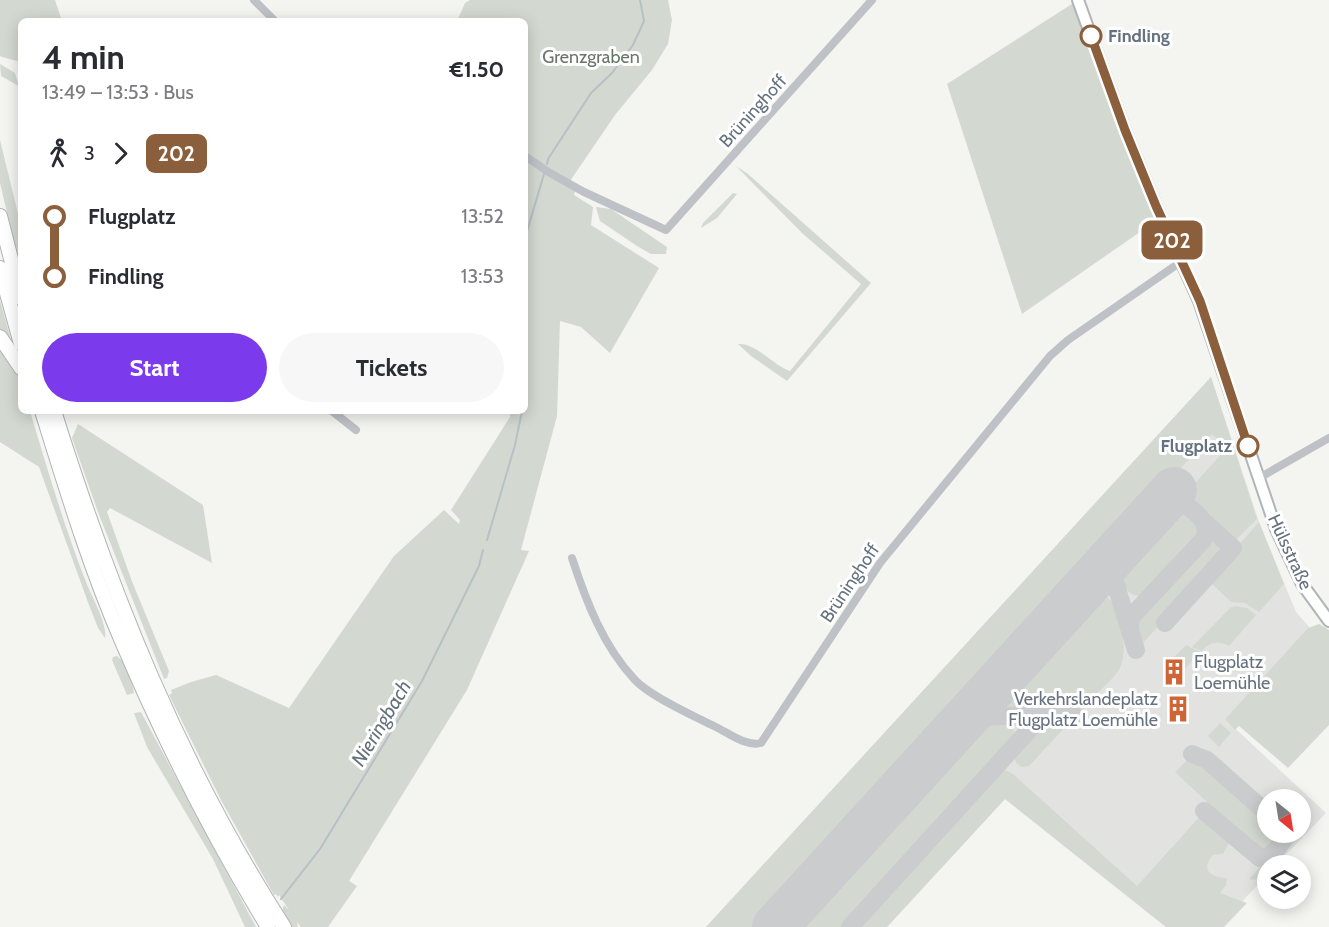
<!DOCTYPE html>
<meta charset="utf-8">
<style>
body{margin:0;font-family:Cabin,sans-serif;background:#f7f7f7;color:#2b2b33;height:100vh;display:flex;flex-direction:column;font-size:22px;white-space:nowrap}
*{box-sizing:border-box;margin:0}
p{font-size:20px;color:#7c7c81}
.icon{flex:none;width:33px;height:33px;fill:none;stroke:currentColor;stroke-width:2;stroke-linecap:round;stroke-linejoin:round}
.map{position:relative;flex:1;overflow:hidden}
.sheet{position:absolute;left:18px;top:18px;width:510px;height:396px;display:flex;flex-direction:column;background:#fff;border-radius:9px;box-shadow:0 3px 15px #0003}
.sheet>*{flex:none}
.badge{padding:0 12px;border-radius:9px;font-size:21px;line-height:39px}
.needle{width:39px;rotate:150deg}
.tools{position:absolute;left:1257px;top:789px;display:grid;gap:12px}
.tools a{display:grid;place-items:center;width:54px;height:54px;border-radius:50%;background:#fff;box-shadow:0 3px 15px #0003;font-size:30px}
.map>.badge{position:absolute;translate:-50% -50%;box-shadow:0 0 0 3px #fff}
.legs{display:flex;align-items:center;gap:9px;height:66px;padding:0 24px;font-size:20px}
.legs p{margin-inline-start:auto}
.overview{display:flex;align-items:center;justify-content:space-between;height:102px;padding:0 24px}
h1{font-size:33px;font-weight:700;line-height:45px}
.button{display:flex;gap:12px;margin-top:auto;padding:12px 24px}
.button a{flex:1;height:69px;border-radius:36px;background:#7c3aed;color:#fff;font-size:24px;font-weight:700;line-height:69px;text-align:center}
.button a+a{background:#f7f7f7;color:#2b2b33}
ul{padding:0 24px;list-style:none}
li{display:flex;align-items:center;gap:21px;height:60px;font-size:22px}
li i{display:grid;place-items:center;width:9px;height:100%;margin:0 8px;background:currentColor}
li i::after{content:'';width:15px;height:15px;margin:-8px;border:4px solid;border-radius:50%;background:#fff}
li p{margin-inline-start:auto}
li:first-child i{background:linear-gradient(#0000 50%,currentColor 0)}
li:last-child i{background:linear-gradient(currentColor 50%,#0000 0)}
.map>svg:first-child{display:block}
.built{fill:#e2e3e1;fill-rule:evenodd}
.green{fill:#d3d9d1}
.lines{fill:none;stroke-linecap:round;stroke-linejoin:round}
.stream{stroke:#b7c0c5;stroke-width:2}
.taxiway{stroke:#caccce;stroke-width:18}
.runway{stroke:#caccce;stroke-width:46}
.secondary-casing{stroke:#b1b5b9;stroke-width:14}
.highway-casing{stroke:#b1b4b7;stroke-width:16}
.street{stroke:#bec1c5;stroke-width:8}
.secondary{stroke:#fff;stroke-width:10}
.highway{stroke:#fff;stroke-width:14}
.line-1-casing{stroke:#fff;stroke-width:14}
.line-1{stroke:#8b5e3c;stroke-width:9}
.stop-1-dot{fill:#fff;stroke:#8b5e3c;stroke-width:3}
.labels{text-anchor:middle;stroke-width:6;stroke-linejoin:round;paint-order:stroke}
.stop-label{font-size:18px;font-weight:bold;fill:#66727f;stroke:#fff;text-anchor:start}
.park-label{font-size:18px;fill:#677765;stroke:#fff}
.street-label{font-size:18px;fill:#66727f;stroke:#fff}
.poi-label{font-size:18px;fill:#66727f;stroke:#fff;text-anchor:start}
.water-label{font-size:20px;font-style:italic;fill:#63737c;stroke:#fff}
</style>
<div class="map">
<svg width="1329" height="927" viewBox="0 0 1329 927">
<rect width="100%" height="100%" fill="#f4f4f1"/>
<!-- built -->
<path class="built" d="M 1211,377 L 1259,522 L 1296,612 L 1310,628 L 1225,719 L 1326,813 L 1276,865 L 1268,866 L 1267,875 L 1218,927 L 1166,927 L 1005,799 L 887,927 L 706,927 ZM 1268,800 L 1300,800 L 1300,832 L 1268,832 Z"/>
<!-- green -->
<g class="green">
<path d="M 0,0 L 55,0 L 62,21 L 21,21 L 21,62 L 2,57 L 0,56 Z"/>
<path d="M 470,0 L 668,0 L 672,20 L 668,44 L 652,70 L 615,115 L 568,184 L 576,188 L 574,195 L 593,207 L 591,225 L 659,268 L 610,353 L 581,327 L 560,321 L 557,416 L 521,550 L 529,551 L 467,690 L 349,881 L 357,886 L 328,927 L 301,927 L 297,922 L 298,927 L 292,927 L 282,911 L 284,905 L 289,910 L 279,895 L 278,897 L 276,894 L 274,895 L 221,800 L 169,695 L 172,693 L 171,690 L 191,682 L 216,675 L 289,708 L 394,556 L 444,510 L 459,524 L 460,520 L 451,510 L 510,417 L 510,411 L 525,411 L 525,21 L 457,21 L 465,3 Z"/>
<path d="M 1075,2 L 1160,218 L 1022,314 L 947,84 Z"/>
<path d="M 0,64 L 15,73 L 20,90 L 17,85 L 1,76 Z"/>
<path d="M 0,140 L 21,226 L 21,272 L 0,183 Z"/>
<path d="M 736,166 L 748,174 L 871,283 L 787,381 L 751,356 L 738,344 C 755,342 774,366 790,371 L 861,284 L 802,233 Z"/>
<path d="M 733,193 L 737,194 L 717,218 L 701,228 L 703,223 Z"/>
<path d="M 596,207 L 611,209 L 667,247 L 666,254 L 651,254 L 637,246 L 600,221 Z"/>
<path d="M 0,300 L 12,344 L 0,331 Z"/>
<path d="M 0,342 C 20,372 21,375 21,411 L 30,411 C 47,468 64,526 86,582 C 91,595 108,625 105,638 L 98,628 L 89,605 L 39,467 L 0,442 Z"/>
<path d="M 1211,377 L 1257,519 L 1233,543 L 1182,497 L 1227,448 L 1212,434 L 761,927 L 706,927 Z"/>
<path d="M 78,424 L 203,505 L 212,563 L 110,508 L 107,512 L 133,584 L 169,671 L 167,678 L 164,679 L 98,512 L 72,438 Z"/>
<path d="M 1177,509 C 1190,510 1202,523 1200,537 L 1150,592 C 1132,605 1115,582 1121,564 L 1167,513 Z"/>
<path d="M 1259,522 L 1284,584 L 1259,612 L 1245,603 L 1231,602 L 1208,580 Z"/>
<path d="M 1210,538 L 1215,538 L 1226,547 L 1227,551 L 1143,643 L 1137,625 L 1138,617 Z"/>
<path d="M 1096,595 C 1112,594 1114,606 1118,619 C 1123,634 1127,652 1120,668 C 1116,677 1087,704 1077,708 C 1066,713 1024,716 1013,711 C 1006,707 1003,699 1004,692 L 1090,598 Z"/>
<path d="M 1236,606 L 1247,608 L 1256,615 L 1229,646 C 1218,640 1210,642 1202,651 L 1192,647 L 1231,607 Z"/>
<path d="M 1319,624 L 1329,630 L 1329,725 L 1288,768 L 1239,726 L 1235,730 L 1225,719 L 1308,628 Z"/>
<path d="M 1186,645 L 1200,652 L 1185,669 L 1173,658 Z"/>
<path d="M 117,656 C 128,664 132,681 134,693 L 127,695 L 112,660 L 113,657 Z"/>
<path d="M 141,712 L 256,927 L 245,927 L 213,859 L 147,747 L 134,713 Z"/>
<path d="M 1067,719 L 1070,720 L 1069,723 L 1029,766 L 1021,767 L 1016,763 L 1014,756 L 1015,752 L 1042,722 L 1048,720 Z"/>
<path d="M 978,721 L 1006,722 L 1014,731 L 1013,743 L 845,927 L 789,927 Z"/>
<path d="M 1220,723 L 1231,733 L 1219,747 L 1208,736 Z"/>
<path d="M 1188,759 L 1201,762 L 1267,822 L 1268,832 L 1278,833 C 1280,841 1271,851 1263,854 L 1257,852 L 1207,808 L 1207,802 L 1175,772 Z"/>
<path d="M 1003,769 L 1013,774 L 1137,886 L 1202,814 L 1229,837 L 1230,841 L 1223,854 L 1213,855 C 1199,871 1213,878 1227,878 L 1226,885 L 1220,893 L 1247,903 L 1224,927 L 1166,927 L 1005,799 L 887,927 L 855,927 L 996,772 Z"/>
<path d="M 1292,839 L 1296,841 L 1273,865 L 1268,866 L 1267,872 L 1261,879 L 1251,880 L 1250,878 L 1263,863 L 1272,860 L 1288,841 Z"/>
</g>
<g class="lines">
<!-- stream -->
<g class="stream">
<path d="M 547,164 L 548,159 L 591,93 L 612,73 L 633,45 L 644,21 L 640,0"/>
<path d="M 525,238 L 544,174"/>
<path d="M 525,305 L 527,308 L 525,345"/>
<path d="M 487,540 L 515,445 L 522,411"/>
<path d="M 281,899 L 320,849 L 422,681 L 479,566 L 483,550"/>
</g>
<!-- taxiway -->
<g class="taxiway">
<path d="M 1115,555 L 1111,563 L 1111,570 L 1136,650"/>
<path d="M 1087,586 C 1098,577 1108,575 1117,587"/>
<path d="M 1165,623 L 1233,548 L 1203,521"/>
<path d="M 1130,629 L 1130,622 L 1133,615 L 1203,540 C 1206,536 1207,532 1205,526 C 1202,515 1181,499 1169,500 L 1157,508"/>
<path d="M 993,689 C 985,701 989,712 1003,716 L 1047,716"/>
<path d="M 964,722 L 973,717 L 1003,716"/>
<path d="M 1192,754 L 1207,760 L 1268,814"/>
<path d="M 1204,811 L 1260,858 C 1271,858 1284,844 1285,832"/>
<path d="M 850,927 L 1040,718 L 1047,716 L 1076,716"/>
</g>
<!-- runway -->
<path class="runway" d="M 775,927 L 1174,490"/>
<!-- secondary casing -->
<g class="secondary-casing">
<path id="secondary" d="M 1078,0 L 1125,130 L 1156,206 L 1199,301 L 1276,529 L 1302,584 L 1329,621"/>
</g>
<!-- highway casing -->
<g class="highway-casing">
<g id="highway">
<path d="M 0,216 L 21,298"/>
<path d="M 0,268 L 21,344"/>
<path d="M 0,337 L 21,368"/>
<path d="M 42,411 C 66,488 89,565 121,639 C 163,738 212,835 268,927"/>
<path d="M 54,411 C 111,593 180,766 284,927"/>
</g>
</g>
<!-- street -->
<g class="street">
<path d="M 254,0 L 275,21"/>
<path d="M 525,156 L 550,173 L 584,192 L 666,230 L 872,0"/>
<path d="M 332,411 L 356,430"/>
<path d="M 1259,478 L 1329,438"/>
<path d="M 572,558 C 586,601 603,646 635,680 C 650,696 693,716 714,726 C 727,732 746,747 761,743 L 880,563 L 1050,356 L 1068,340 L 1182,261"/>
</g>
<!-- secondary -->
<use href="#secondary" class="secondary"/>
<!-- highway -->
<use href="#highway" class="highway"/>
</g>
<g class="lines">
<!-- line-1 casing -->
<g class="line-1-casing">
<path id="line-1" d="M 1091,36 L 1125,130 L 1156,206 L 1200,301 L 1248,446"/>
</g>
<!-- line-1 -->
<use href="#line-1" class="line-1"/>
</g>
<!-- icons -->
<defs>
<g id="building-bare" transform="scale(2.07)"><path d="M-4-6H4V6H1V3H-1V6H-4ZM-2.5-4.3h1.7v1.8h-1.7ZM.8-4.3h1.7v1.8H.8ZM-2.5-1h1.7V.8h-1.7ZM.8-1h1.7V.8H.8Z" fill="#cf6436" stroke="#fff" stroke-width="2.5" paint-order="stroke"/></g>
</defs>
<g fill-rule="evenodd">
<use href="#building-bare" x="1174" y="672"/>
<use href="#building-bare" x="1178" y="709"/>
</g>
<!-- markers -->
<g class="stop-1-dot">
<circle cx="1091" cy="36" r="10"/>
<circle cx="1248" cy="446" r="10"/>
</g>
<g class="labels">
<!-- stop labels -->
<g class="stop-label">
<text x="1108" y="42">Findling</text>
<text x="1232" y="452" text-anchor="end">Flugplatz</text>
</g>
<!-- park labels -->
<g class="park-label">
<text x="591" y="63">Grenzgraben</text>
</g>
<!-- street labels -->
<g class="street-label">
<text transform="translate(753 111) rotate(-48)" y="6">Brüninghoff</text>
<text transform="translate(1290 552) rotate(65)" y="6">Hülsstraße</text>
<text transform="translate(850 583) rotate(-56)" y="6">Brüninghoff</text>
</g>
<!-- poi labels -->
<g class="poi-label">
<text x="1194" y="668">Flugplatz<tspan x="1194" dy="21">Loemühle</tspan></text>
<text x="1158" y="705" text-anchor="end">Verkehrslandeplatz<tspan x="1158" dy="21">Flugplatz Loemühle</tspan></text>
</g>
<!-- water labels -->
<g class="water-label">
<text transform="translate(381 723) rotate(-59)" y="7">Nieringbach</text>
</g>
</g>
</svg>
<div class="tools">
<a><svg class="needle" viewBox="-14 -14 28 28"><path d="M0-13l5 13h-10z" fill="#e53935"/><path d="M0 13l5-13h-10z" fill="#7c7c81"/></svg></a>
<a><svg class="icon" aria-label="layers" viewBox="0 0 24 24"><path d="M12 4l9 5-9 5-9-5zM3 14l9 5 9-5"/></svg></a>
</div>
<b class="badge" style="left:1172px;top:240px;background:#8b5e3c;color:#fff">202</b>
<section class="sheet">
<div class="overview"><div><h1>4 min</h1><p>13:49 – 13:53 · Bus</p></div><b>€1.50</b></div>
<div class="legs"><svg class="icon" aria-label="walk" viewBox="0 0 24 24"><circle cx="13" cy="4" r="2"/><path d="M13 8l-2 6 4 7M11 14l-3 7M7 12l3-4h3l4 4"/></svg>3<svg class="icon" aria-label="forward" viewBox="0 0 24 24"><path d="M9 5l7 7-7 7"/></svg><b class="badge" style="background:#8b5e3c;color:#fff">202</b></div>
<ul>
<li><i style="color:#8b5e3c"></i><b>Flugplatz</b><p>13:52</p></li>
<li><i style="color:#8b5e3c"></i><b>Findling</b><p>13:53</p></li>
</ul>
<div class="button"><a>Start</a><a>Tickets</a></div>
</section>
</div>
